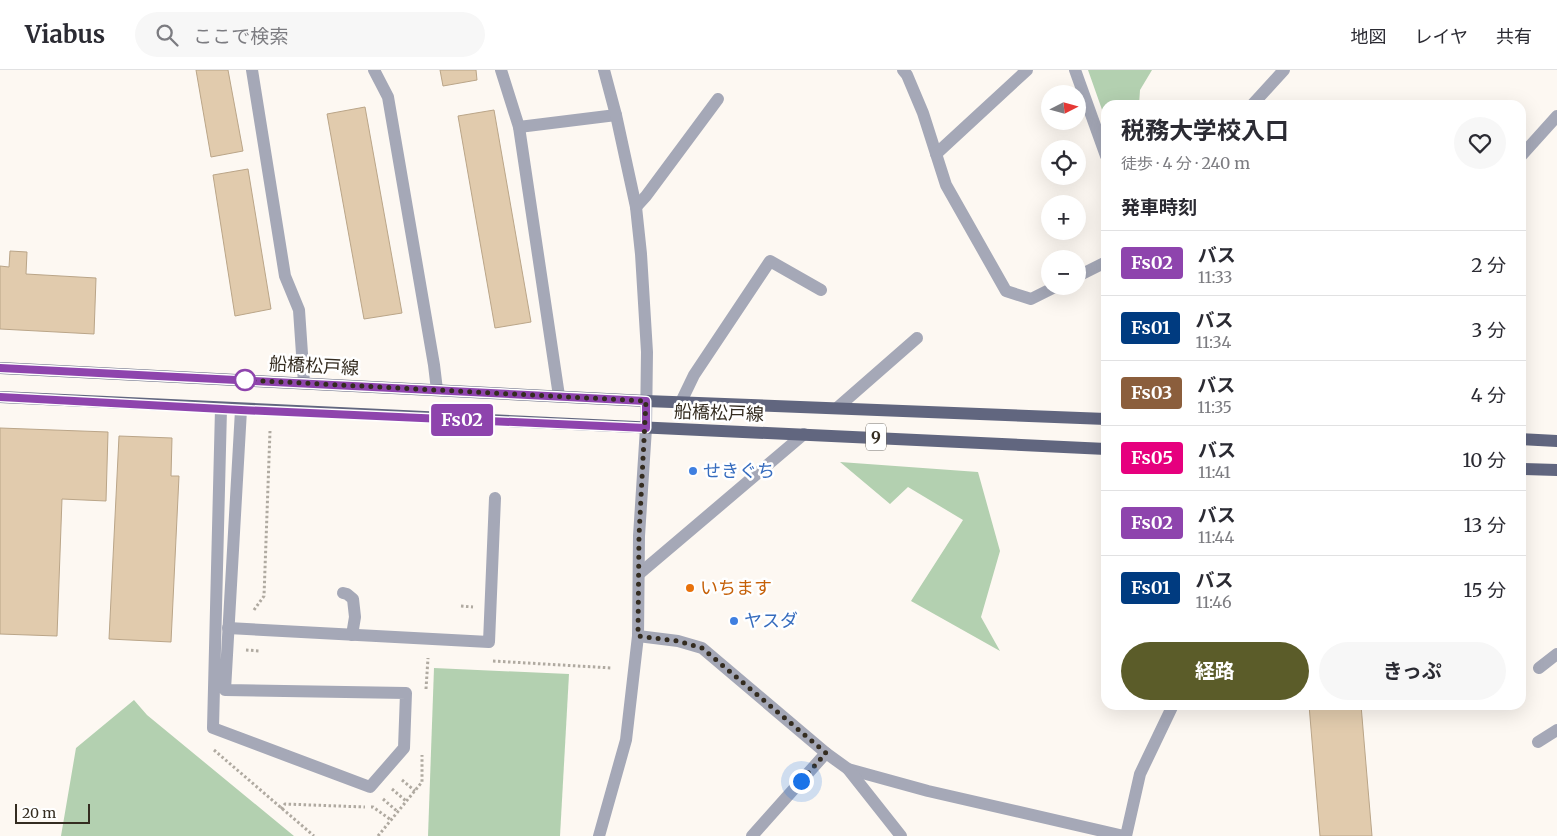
<!DOCTYPE html>
<html lang="ja">
<meta charset="utf-8">
<style>
body{margin:0;font-family:Merriweather,"Noto Sans JP",serif;background:#f7f7f7;color:#2b2b33;height:100vh;display:flex;flex-direction:column;font-size:19px;white-space:nowrap}
*{box-sizing:border-box;margin:0}
p{font-size:16px;color:#7c7c81}
.icon{flex:none;width:28px;height:28px;fill:none;stroke:currentColor;stroke-width:2;stroke-linecap:round;stroke-linejoin:round}
.map{position:relative;flex:1;overflow:hidden}
.panel{position:absolute;left:1101px;top:30px;width:425px;height:610px;display:flex;flex-direction:column;background:#fff;border-radius:15px;box-shadow:0 5px 20px #0002}
.panel>*{flex:none}
.badge{padding:0 10px;border-radius:4px;font-size:18px;line-height:32px}
.needle{width:32px;rotate:84deg}
.buttons{position:absolute;left:1041px;top:15px;display:grid;gap:10px}
.buttons a{display:grid;place-items:center;width:45px;height:45px;border-radius:50%;background:#fff;box-shadow:0 5px 20px #0002;font-size:25px}
.scale{position:absolute;left:15px;bottom:12px;width:75px;box-sizing:border-box;padding-left:5px;border:2px solid #342c20;border-top:0;font-size:14px;line-height:18px;white-space:nowrap;color:#342c20;-webkit-text-stroke:4px #fff;paint-order:stroke}
.you{position:absolute;width:25px;height:25px;margin:-12px;border:4px solid #fff;border-radius:50%;background:#1a73e8;box-shadow:0 0 0 8px #1a73e833}
.map>.badge{position:absolute;translate:-50% -50%;box-shadow:0 0 0 2px #fff}
h2{padding:0 20px;font-size:19px;line-height:45px}
.round{display:grid;place-items:center;flex:none;width:52px;height:52px;border-radius:26px;background:#f7f7f7}
.head{display:flex;align-items:center;justify-content:space-between;height:85px;padding:0 20px}
h1{font-size:24px;font-weight:700;line-height:38px}
.button{display:flex;gap:10px;margin-top:auto;padding:10px 20px}
.button a{flex:1;height:58px;border-radius:30px;background:#5b5c29;color:#fff;font-size:20px;font-weight:700;line-height:58px;text-align:center}
.button a+a{background:#f7f7f7;color:#2b2b33}
ul{padding:0;list-style:none}
li{display:flex;align-items:center;gap:15px;height:65px;padding:0 20px;border-top:1px solid #e1e1e2}
li div{flex:1}
li b{display:block;font-size:19px}
li em{font-style:normal}
li .badge{min-width:55px;font-weight:700;text-align:center}
header{display:flex;align-items:center;gap:30px;box-sizing:border-box;height:70px;padding:0 25px;background:#fff;border-bottom:1px solid #e1e1e2}
header strong{font-size:24px}
nav{display:flex;gap:28px;margin-inline-start:auto;font-size:18px}
.search{width:350px;height:45px;background:#f7f7f7;display:flex;align-items:center;gap:12px;box-sizing:border-box;padding:0 18px;border-radius:28px;color:#7c7c81;font-size:19px}
.map>svg:first-child{display:block}
.green{fill:#b3d0b0}
.building{fill:#e1cbad;stroke:#baa588}
.lines{fill:none;stroke-linecap:round;stroke-linejoin:round}
.path{stroke:#b0aaa1;stroke-width:3;stroke-dasharray:2.5 2.5;stroke-linecap:butt}
.service{stroke:#a5a8b7;stroke-width:12}
.minor{stroke:#a5a8b7;stroke-width:12}
.tertiary{stroke:#a5a8b7;stroke-width:12}
.primary{stroke:#61667f;stroke-width:12}
.line-casing{stroke:#fff;stroke-width:11}
.line{stroke:#8e44ad;stroke-width:8}
.walk{stroke:#342c20;stroke-width:5;stroke-dasharray:0 9}
.stop-dot{fill:#fff;stroke:#8e44ad;stroke-width:2.5}
.shop-dot{fill:#3f7fe0;stroke:#fff;stroke-width:2}
.food-dot{fill:#e8710a;stroke:#fff;stroke-width:2}
.labels{text-anchor:middle;stroke-width:5;stroke-linejoin:round;paint-order:stroke}
.shield{fill:#fff;stroke:#716b63;stroke-width:1}
.shield-label{font-size:16px;font-weight:bold;fill:#342c20}
.street-label{font-size:18px;fill:#342c20;stroke:#fff}
.shop-label{font-size:18px;fill:#366cbe;stroke:#fff;text-anchor:start}
.food-label{font-size:18px;fill:#c56008;stroke:#fff;text-anchor:start}
</style>
<header>
<strong>Viabus</strong>
<div class="search"><svg class="icon" aria-label="search" viewBox="0 0 24 24"><circle cx="10" cy="10" r="6"/><path d="M15 15l6 6"/></svg>ここで検索</div>
<nav><a>地図</a><a>レイヤ</a><a>共有</a></nav>
</header>
<div class="map">
<svg width="1557" height="766" viewBox="0 0 1557 766">
<rect width="100%" height="100%" fill="#fdf8f2"/>
<!-- green -->
<g class="green">
<path d="M 1088,0 L 1152,0 L 1140,20 L 1139,35 L 1106,35 L 1106,51 Z"/>
<path d="M 840,392 L 978,402 L 1000,481 L 981,547 L 1000,581 L 911,531 L 963,450 L 908,417 L 890,434 Z"/>
<path d="M 434,598 L 569,604 L 560,766 L 428,766 Z"/>
<path d="M 134,630 L 147,645 L 294,766 L 61,766 L 76,678 Z"/>
</g>
<!-- building -->
<g class="building">
<path d="M 196,0 L 228,0 L 243,81 L 211,87 Z"/>
<path d="M 440,0 L 476,0 L 477,10 L 443,16 Z"/>
<path d="M 365,37 L 402,243 L 364,249 L 327,44 Z"/>
<path d="M 494,40 L 531,252 L 495,258 L 458,46 Z"/>
<path d="M 248,99 L 271,239 L 235,246 L 213,105 Z"/>
<path d="M 10,181 L 27,182 L 26,204 L 96,208 L 94,264 L 0,259 L 0,196 L 9,197 Z"/>
<path d="M 0,358 L 108,362 L 106,431 L 62,429 L 57,566 L 0,564 Z"/>
<path d="M 119,366 L 172,368 L 171,406 L 179,406 L 171,572 L 109,569 Z"/>
<path d="M 1309,635 L 1361,635 L 1372,766 L 1320,766 Z"/>
</g>
<g class="lines">
<!-- path -->
<g class="path">
<path d="M 461,536 L 473,537"/>
<path d="M 254,540 L 264,526 L 270,361"/>
<path d="M 246,580 L 260,581"/>
<path d="M 493,591 L 612,598"/>
<path d="M 426,619 L 428,588"/>
<path d="M 214,680 L 314,766"/>
<path d="M 402,710 L 415,721"/>
<path d="M 392,719 L 406,731"/>
<path d="M 383,729 L 398,742"/>
<path d="M 371,737 L 373,737 L 391,750"/>
<path d="M 281,739 L 285,734 L 365,737"/>
<path d="M 378,766 L 422,712 L 422,685"/>
</g>
<!-- service -->
<g class="service">
<path d="M 252,0 L 285,206 L 299,240 L 304,313"/>
<path d="M 374,0 L 388,27 L 434,295 L 437,320"/>
<path d="M 501,0 L 519,57 L 559,326"/>
<path d="M 1252,35 L 1284,0"/>
<path d="M 519,57 L 616,45"/>
<path d="M 636,137 L 646,126 L 718,29"/>
<path d="M 837,338 L 917,268"/>
<path d="M 221,339 L 213,658 L 370,717 L 404,678 L 406,623 L 225,620 L 241,340"/>
<path d="M 639,504 L 804,364"/>
<path d="M 343,523 L 347,524 L 353,529 L 355,547 L 352,565"/>
<path d="M 228,558 L 489,572 L 495,428"/>
<path d="M 1539,598 L 1557,584"/>
<path d="M 1538,672 L 1557,660"/>
<path d="M 752,766 L 826,683"/>
</g>
<!-- minor -->
<g class="minor">
<path d="M 903,0 L 907,5 L 923,43 L 946,115 L 1006,221 L 1031,229 L 1057,216"/>
<path d="M 1075,0 L 1106,86"/>
<path d="M 936,84 L 1027,0"/>
<path d="M 1521,86 L 1557,46"/>
<path d="M 1078,206 L 1106,192"/>
<path d="M 681,332 L 694,305 L 770,191 L 821,220"/>
<path d="M 848,699 L 928,721 L 1124,766"/>
<path d="M 1126,766 L 1140,704 L 1173,635"/>
</g>
<!-- tertiary -->
<g class="tertiary">
<path d="M 638,566 L 678,571 L 702,578 L 826,683 L 848,699 L 901,766"/>
<path d="M 599,766 L 626,670 L 638,566 L 639,466 L 646,358 L 647,282 L 641,184 L 636,137 L 616,45 L 604,0"/>
</g>
<!-- primary -->
<g class="primary">
<path d="M 0,298 L 646,331 L 1106,349"/>
<path d="M 0,327 C 369,347 738,361 1106,379"/>
<path d="M 1521,369 L 1557,371"/>
<path d="M 1521,399 L 1557,400"/>
</g>
</g>
<g class="lines">
<!-- line casing -->
<g class="line-casing">
<path id="line" d="M 0,298 L 646,331 L 646,358 L 241,340 L 0,327"/>
</g>
<!-- line -->
<use href="#line" class="line"/>
<!-- walk -->
<path class="walk" d="M 245,310 L 646,331 L 639,466 L 638,566 L 678,571 L 702,578 L 826,683 L 801,711"/>
</g>
<!-- markers -->
<circle class="stop-dot" cx="245" cy="310" r="10"/>
<g class="shop-dot">
<circle cx="693" cy="401" r="5"/>
<circle cx="734" cy="551" r="5"/>
</g>
<circle class="food-dot" cx="690" cy="518" r="5"/>
<g class="labels">
<!-- shield labels -->
<rect class="shield" x="866" y="353.5" width="20" height="27" rx="4"/>
<g class="shield-label">
<text x="876" y="373">9</text>
</g>
<!-- street labels -->
<g class="street-label">
<text transform="translate(314 296) rotate(3)" y="6">船橋松戸線</text>
<text transform="translate(719 343) rotate(2)" y="6">船橋松戸線</text>
</g>
<!-- shop labels -->
<g class="shop-label">
<text x="703" y="407">せきぐち</text>
<text x="744" y="557">ヤスダ</text>
</g>
<!-- food labels -->
<g class="food-label">
<text x="700" y="524">いちます</text>
</g>
</g>
</svg>
<div class="buttons">
<a><svg class="needle" viewBox="-14 -14 28 28"><path d="M0-13l5 13h-10z" fill="#e53935"/><path d="M0 13l5-13h-10z" fill="#7c7c81"/></svg></a>
<a><svg class="icon" aria-label="locate" viewBox="0 0 24 24"><circle cx="12" cy="12" r="6"/><path d="M12 2v4M12 18v4M2 12h4M18 12h4"/></svg></a>
<a>+</a>
<a>−</a>
</div>
<div class="scale">20 m</div>
<div class="you" style="left:801px;top:711px"></div>
<b class="badge" style="left:462px;top:350px;background:#8e44ad;color:#fff">Fs02</b>
<section class="panel">
<div class="head"><div><h1>税務大学校入口</h1><p>徒歩 · 4 分 · 240 m</p></div><a class="round"><svg class="icon" aria-label="heart" viewBox="0 0 24 24"><path d="M12 20l-8-8c-3-5 5-10 8-4 3-6 11-1 8 4z"/></svg></a></div>
<h2>発車時刻</h2>
<ul>
<li><span class="badge" style="background:#8e44ad;color:#fff">Fs02</span><div><b>バス</b><p>11:33</p></div><em>2 分</em></li>
<li><span class="badge" style="background:#003b80;color:#fff">Fs01</span><div><b>バス</b><p>11:34</p></div><em>3 分</em></li>
<li><span class="badge" style="background:#8b5e3c;color:#fff">Fs03</span><div><b>バス</b><p>11:35</p></div><em>4 分</em></li>
<li><span class="badge" style="background:#e6007e;color:#fff">Fs05</span><div><b>バス</b><p>11:41</p></div><em>10 分</em></li>
<li><span class="badge" style="background:#8e44ad;color:#fff">Fs02</span><div><b>バス</b><p>11:44</p></div><em>13 分</em></li>
<li><span class="badge" style="background:#003b80;color:#fff">Fs01</span><div><b>バス</b><p>11:46</p></div><em>15 分</em></li>
</ul>
<div class="button"><a>経路</a><a>きっぷ</a></div>
</section>
</div>
